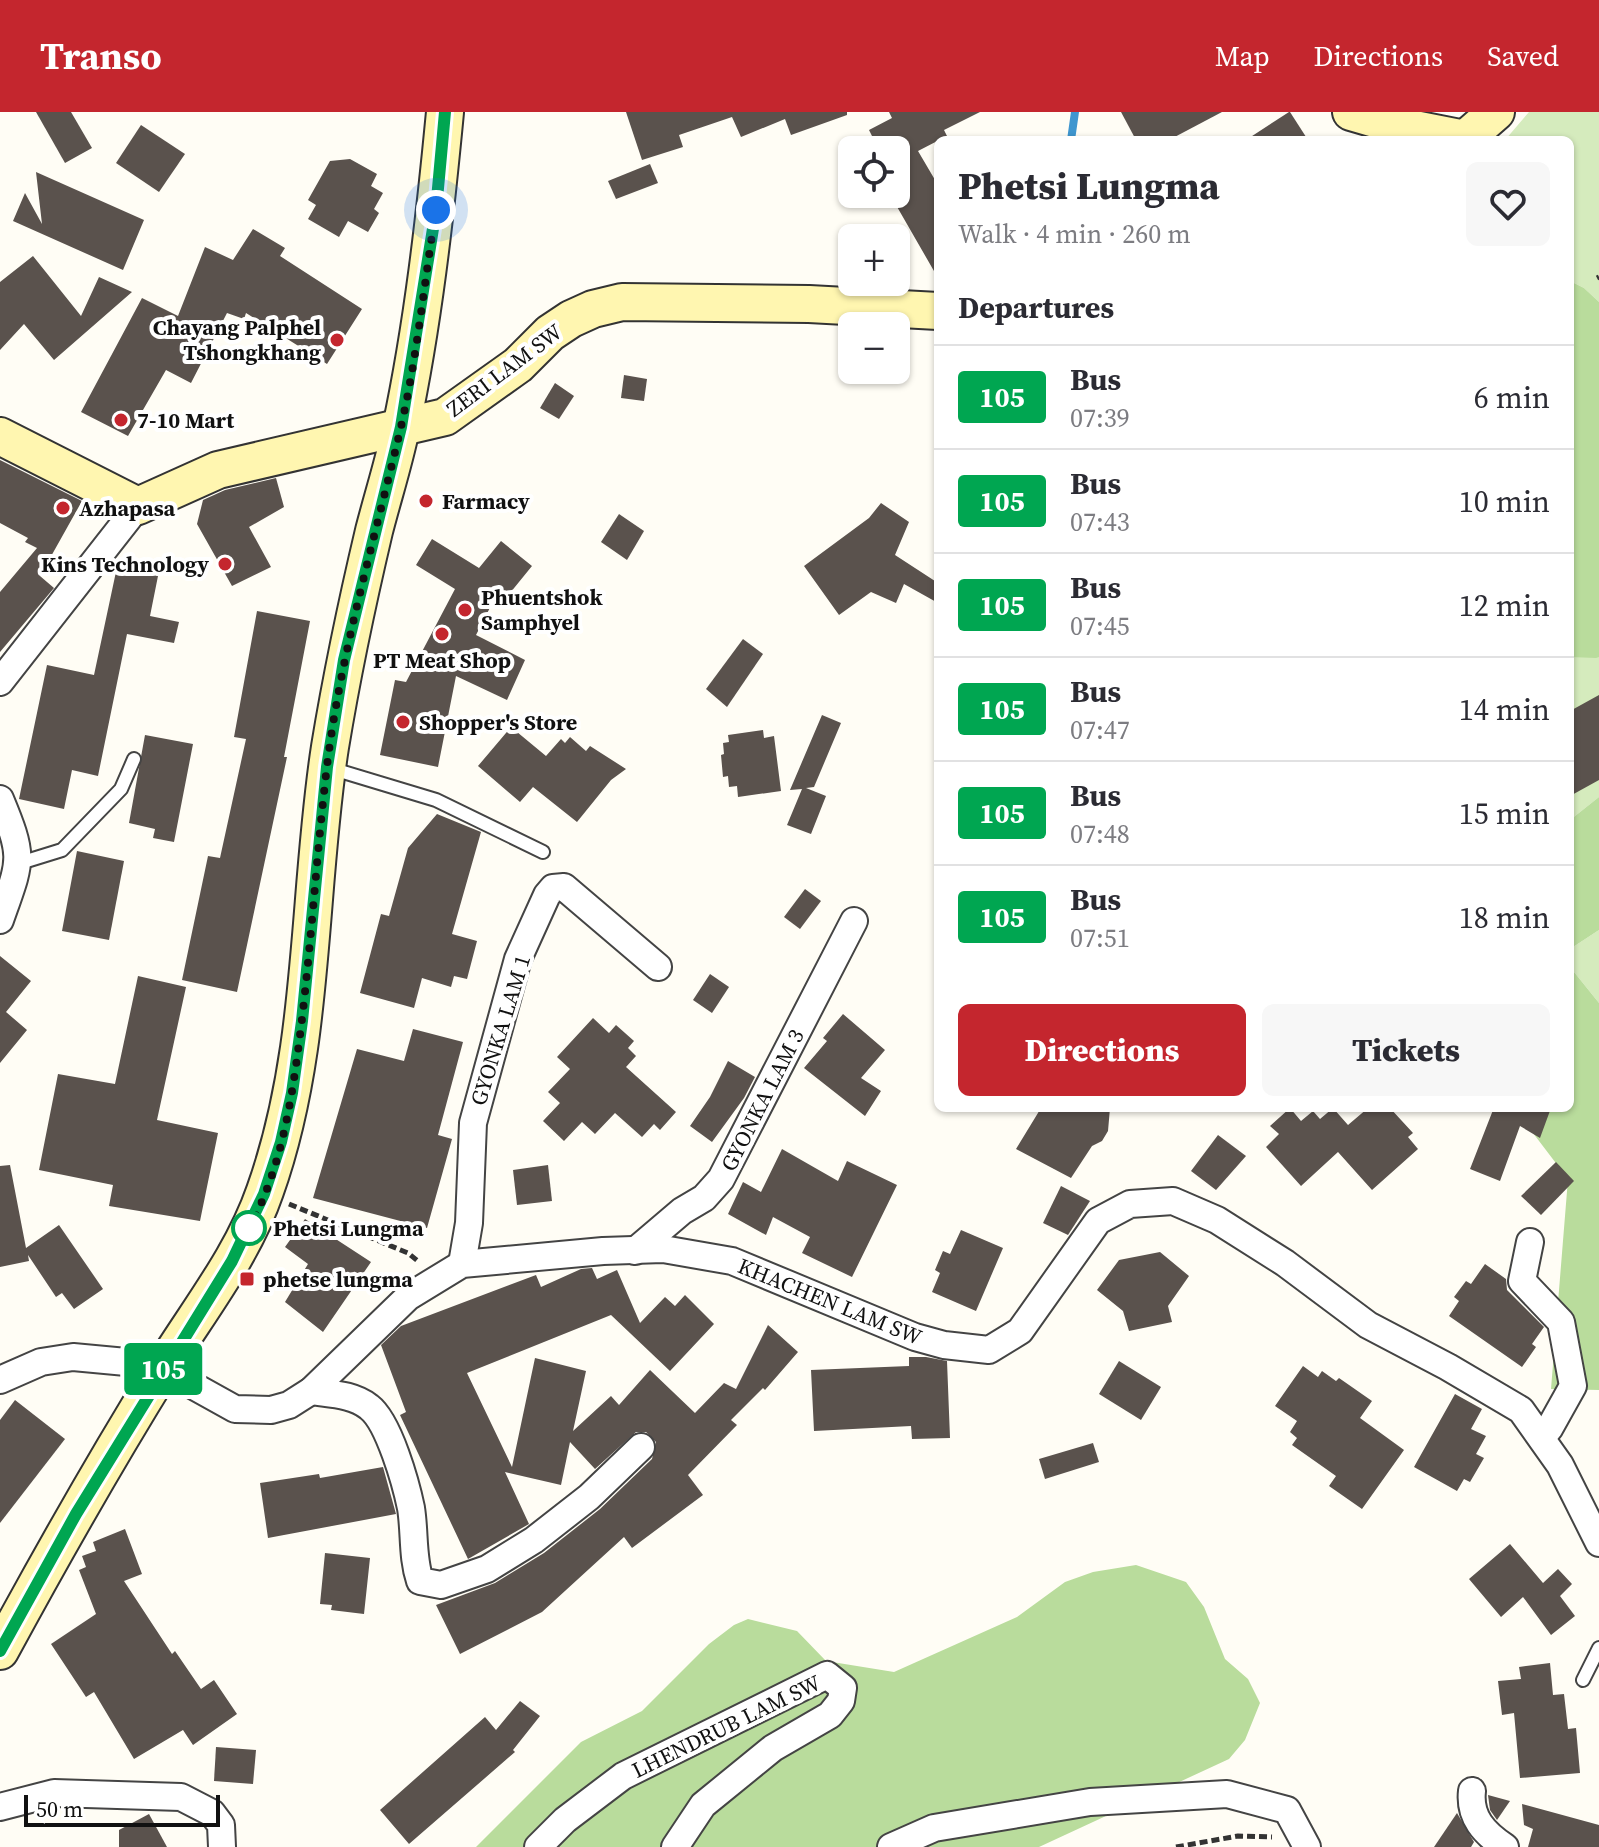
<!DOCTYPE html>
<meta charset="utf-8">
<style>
body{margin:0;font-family:"Source Serif 4",serif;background:#f7f7f7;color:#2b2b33;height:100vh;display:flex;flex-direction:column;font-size:30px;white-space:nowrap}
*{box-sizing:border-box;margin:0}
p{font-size:26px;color:#7c7c81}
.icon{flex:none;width:44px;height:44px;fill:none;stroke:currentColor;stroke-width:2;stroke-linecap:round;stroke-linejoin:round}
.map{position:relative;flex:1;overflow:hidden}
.sheet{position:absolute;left:934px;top:24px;width:640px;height:976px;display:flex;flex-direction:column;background:#fff;border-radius:12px;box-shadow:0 2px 6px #0004}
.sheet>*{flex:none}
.badge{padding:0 16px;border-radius:6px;font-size:28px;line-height:52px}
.buttons{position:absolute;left:838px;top:24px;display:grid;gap:16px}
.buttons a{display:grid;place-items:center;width:72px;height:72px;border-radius:12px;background:#fff;box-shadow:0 2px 6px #0004;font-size:40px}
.scale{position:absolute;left:24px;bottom:20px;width:196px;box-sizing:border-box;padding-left:8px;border:4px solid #111;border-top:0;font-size:22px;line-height:28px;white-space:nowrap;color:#111;-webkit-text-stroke:6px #fff;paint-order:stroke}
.you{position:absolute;width:40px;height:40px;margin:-20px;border:6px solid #fff;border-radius:50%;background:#1a73e8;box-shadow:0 0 0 12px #1a73e833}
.map>.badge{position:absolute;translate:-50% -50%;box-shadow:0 0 0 4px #fff}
h2{padding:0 24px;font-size:30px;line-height:72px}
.round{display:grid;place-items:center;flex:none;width:84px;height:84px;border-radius:12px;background:#f7f7f7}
.headline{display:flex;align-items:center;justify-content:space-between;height:136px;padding:0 24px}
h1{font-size:38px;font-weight:800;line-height:60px}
.button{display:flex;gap:16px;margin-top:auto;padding:16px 24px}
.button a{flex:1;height:92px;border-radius:12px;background:#c4262e;color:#fff;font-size:32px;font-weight:800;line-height:92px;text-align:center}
.button a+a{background:#f7f7f7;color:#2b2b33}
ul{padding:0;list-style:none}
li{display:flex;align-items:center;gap:24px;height:104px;padding:0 24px;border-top:2px solid #e1e1e2}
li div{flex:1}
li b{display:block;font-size:30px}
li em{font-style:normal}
li .badge{min-width:88px;font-weight:700;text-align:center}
header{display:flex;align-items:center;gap:48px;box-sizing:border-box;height:112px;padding:0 40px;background:#c4262e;color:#fff}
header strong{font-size:38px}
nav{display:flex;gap:44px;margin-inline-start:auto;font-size:28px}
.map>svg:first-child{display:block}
.green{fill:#d5ebbd}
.forest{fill:#b9dc9c}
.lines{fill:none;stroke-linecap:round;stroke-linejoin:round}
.stream{stroke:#3f96cf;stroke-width:8}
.building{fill:#5a524d}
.lane-casing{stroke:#444;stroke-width:16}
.street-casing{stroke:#444;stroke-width:30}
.secondary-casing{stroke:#333;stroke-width:40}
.path{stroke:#333;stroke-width:5;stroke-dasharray:8 4;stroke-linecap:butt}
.lane{stroke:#fff;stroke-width:12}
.street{stroke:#fff;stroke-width:26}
.secondary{stroke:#fff6b0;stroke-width:36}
.line-casing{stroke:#fff;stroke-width:18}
.line{stroke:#00a651;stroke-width:12}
.walk{stroke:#111;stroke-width:8;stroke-dasharray:0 14.4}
.poi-dot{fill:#c4262e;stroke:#fff;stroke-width:3}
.stop-dot{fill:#fff;stroke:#00a651;stroke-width:4}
.labels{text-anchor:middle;stroke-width:8;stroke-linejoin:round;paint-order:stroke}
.poi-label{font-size:22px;font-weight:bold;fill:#111;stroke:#fff;text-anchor:start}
.street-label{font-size:22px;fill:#111;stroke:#fff}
.stop-label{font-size:22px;font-weight:bold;fill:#111;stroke:#fff;text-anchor:start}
</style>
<header>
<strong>Transo</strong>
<nav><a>Map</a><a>Directions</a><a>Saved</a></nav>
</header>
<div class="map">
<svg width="1599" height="1735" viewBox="0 0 1599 1735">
<rect width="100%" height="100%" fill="#fffdf5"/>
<!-- green -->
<g class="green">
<path d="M 1529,0 L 1599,0 L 1599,190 L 1584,176 L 1570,169 L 1570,28 L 1505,28 Z"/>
<path d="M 1570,545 L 1599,545 L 1599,685 L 1570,708 Z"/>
<path d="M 1599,818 L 1599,891 L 1570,855 L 1570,837 Z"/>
</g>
<!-- forest -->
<g class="forest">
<path d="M 1570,169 L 1584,176 L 1599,190 L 1599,545 L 1596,546 L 1570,545 Z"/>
<path d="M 1599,685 L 1599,818 L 1570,837 L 1570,708 Z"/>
<path d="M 1570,855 L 1599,891 L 1599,1278 L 1551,1277 L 1568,1067 L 1514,996 L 1570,996 Z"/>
<path d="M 1136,1453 L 1186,1470 L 1204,1495 L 1225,1547 L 1248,1567 L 1260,1591 L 1245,1628 L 1229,1647 L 1039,1735 L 476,1735 L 581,1630 L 642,1599 L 709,1532 L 734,1513 L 748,1507 L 797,1519 L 826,1549 L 894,1560 L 1017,1505 L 1065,1470 L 1093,1460 Z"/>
</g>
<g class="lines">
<!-- stream -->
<path class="stream" d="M 1071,28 L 1075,0"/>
</g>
<!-- building -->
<g class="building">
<path d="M 36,0 L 71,0 L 92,36 L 65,51 Z"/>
<path d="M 626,0 L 847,0 L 847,3 L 791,23 L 785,7 L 741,25 L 732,5 L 679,23 L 683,35 L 642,48 Z"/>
<path d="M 889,0 L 980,0 L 944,18 L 947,24 L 918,39 L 938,73 L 938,166 L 896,93 L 896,38 L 879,38 L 869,18 L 892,6 Z"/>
<path d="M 1121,0 L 1222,0 L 1169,28 L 1136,28 Z"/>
<path d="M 1290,0 L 1308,28 L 1246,28 L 1289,0 Z"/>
<path d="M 141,13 L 185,42 L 159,80 L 116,51 Z"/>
<path d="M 350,47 L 377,62 L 371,74 L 383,81 L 374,97 L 379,101 L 368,120 L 348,109 L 339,125 L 308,107 L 316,93 L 308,88 L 330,49 Z"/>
<path d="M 650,52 L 658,71 L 616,87 L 608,69 Z"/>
<path d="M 36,60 L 144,108 L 123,158 L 13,109 L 25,81 L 42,112 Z"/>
<path d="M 253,117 L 285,136 L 280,144 L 362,197 L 327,252 L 246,201 L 244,207 L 227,201 L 191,271 L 166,258 L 128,324 L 81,300 L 142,186 L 178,204 L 205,135 L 233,148 Z"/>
<path d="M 33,144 L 81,204 L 99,165 L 132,180 L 54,248 L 24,212 L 0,238 L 0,170 Z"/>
<path d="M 624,263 L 647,267 L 644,289 L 621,286 Z"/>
<path d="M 555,271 L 574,284 L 559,307 L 540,296 Z"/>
<path d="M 0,348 L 82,389 L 40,464 L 54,476 L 0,540 L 0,480 L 37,436 L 25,430 L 28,426 L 0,411 Z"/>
<path d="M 276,366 L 284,395 L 249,415 L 271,455 L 232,474 L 197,412 L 203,388 L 225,378 Z"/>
<path d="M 881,391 L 909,410 L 895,443 L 938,471 L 938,491 L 904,472 L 896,491 L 871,480 L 839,503 L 804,454 L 869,406 Z"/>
<path d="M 619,402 L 644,419 L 627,448 L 601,430 Z"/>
<path d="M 432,427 L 479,456 L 501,429 L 532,454 L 506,486 L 498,480 L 476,523 L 525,548 L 507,588 L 456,564 L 438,655 L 380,643 L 395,568 L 406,570 L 455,477 L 416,453 Z"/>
<path d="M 117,455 L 158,464 L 150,504 L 179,510 L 174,531 L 127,522 L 98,664 L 72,658 L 64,697 L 19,687 L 47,553 L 94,563 Z"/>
<path d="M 257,499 L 310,509 L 284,645 L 287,645 L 237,880 L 182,868 L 208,744 L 220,746 L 246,627 L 234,625 Z"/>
<path d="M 743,527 L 763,542 L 727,595 L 706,577 Z"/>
<path d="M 1599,583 L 1599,668 L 1570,684 L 1570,599 Z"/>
<path d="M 822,603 L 841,611 L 814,675 L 806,676 L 826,684 L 811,722 L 787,713 L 802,677 L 790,678 Z"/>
<path d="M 511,615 L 546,644 L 561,627 L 565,631 L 570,625 L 586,639 L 590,634 L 626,657 L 611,668 L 577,710 L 533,675 L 520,690 L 478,654 Z"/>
<path d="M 763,618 L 764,626 L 774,624 L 781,679 L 738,685 L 737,674 L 729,675 L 728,664 L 723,665 L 721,643 L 724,642 L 723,631 L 729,630 L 728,623 Z"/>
<path d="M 145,623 L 193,632 L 174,730 L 153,726 L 155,717 L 129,711 Z"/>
<path d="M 437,702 L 481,720 L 452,822 L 477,829 L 467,867 L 454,864 L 451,875 L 422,866 L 414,896 L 360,881 L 381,802 L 389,804 L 408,736 Z"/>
<path d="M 77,739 L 124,749 L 109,828 L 62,819 Z"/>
<path d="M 805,777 L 821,789 L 800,817 L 784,805 Z"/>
<path d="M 0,844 L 31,869 L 6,900 L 27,918 L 0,951 Z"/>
<path d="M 710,862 L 729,875 L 712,901 L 693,888 Z"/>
<path d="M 138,864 L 186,875 L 157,1008 L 218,1021 L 200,1109 L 109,1094 L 113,1073 L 39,1058 L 58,962 L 115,972 Z"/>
<path d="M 843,902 L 885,938 L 861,966 L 881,979 L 865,1004 L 804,956 L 827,929 L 823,926 Z"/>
<path d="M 593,906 L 609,921 L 616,913 L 634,929 L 628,936 L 636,944 L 626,955 L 676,1000 L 660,1018 L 654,1012 L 642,1025 L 615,1001 L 595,1022 L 582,1010 L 564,1029 L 543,1009 L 560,991 L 548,980 L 570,957 L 557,945 Z"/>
<path d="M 413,917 L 463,930 L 438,1023 L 452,1027 L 427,1116 L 313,1086 L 357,937 L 404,949 Z"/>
<path d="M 728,949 L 755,965 L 744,986 L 712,1030 L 690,1014 L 710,985 Z"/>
<path d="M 1041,996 L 1110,996 L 1108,1019 L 1102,1029 L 1092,1034 L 1071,1066 L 1016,1037 Z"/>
<path d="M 1290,996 L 1301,1009 L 1313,999 L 1320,1007 L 1333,996 L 1348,1013 L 1368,996 L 1390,996 L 1413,1021 L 1408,1025 L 1418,1037 L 1372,1078 L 1338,1040 L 1301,1074 L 1266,1035 L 1279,1022 L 1270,1014 Z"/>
<path d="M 1489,996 L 1551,996 L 1540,1026 L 1520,1014 L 1500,1069 L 1470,1057 L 1493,998 Z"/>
<path d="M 1218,1023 L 1246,1044 L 1216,1078 L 1191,1059 Z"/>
<path d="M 782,1037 L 838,1069 L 847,1049 L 897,1073 L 852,1165 L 802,1141 L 810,1125 L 773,1105 L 766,1123 L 728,1102 L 743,1070 L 761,1080 Z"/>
<path d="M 1556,1050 L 1574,1069 L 1541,1103 L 1521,1084 Z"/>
<path d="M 10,1053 L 26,1136 L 59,1113 L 103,1177 L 74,1197 L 62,1181 L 56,1185 L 28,1143 L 29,1149 L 0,1155 L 0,1054 Z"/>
<path d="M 548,1053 L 552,1089 L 517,1093 L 513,1058 Z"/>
<path d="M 1061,1074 L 1090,1089 L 1068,1123 L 1043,1111 Z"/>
<path d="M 305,1107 L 371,1150 L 323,1220 L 285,1190 L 308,1152 L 285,1135 Z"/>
<path d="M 961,1118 L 1003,1136 L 976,1199 L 932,1180 L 940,1161 L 935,1158 L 943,1139 L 950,1142 Z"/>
<path d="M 1160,1140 L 1189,1164 L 1168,1194 L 1172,1210 L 1129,1219 L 1123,1199 L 1097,1178 L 1119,1148 Z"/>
<path d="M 1485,1152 L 1506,1167 L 1507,1178 L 1544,1215 L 1532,1232 L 1536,1235 L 1522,1255 L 1449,1204 L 1459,1189 L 1454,1185 L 1466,1169 L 1471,1172 Z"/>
<path d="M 592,1156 L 597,1167 L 617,1158 L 640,1211 L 665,1185 L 675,1194 L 685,1183 L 714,1212 L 670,1259 L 611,1203 L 467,1261 L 512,1355 L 535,1246 L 586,1259 L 573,1319 L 611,1284 L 619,1293 L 650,1258 L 695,1301 L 724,1271 L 736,1277 L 768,1213 L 798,1240 L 765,1278 L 763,1276 L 731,1308 L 737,1313 L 688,1363 L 703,1383 L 632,1436 L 624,1425 L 542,1500 L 460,1542 L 436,1493 L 495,1471 L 544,1441 L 600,1397 L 652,1347 L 656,1330 L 646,1320 L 636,1320 L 595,1357 L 570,1330 L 561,1373 L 505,1360 L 529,1412 L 468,1447 L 400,1303 L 406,1300 L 381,1233 L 401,1214 L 536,1163 L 541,1175 L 581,1157 Z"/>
<path d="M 909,1245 L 926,1245 L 947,1249 L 950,1326 L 912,1327 L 911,1314 L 814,1319 L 811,1258 L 909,1254 Z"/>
<path d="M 1119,1249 L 1161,1275 L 1141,1308 L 1099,1282 Z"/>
<path d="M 1303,1254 L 1318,1265 L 1322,1259 L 1336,1269 L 1339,1266 L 1372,1289 L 1360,1306 L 1404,1338 L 1362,1397 L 1329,1374 L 1336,1364 L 1292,1333 L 1297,1326 L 1290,1320 L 1297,1309 L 1275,1294 Z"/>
<path d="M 1455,1282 L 1482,1297 L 1471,1317 L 1486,1324 L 1476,1342 L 1484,1346 L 1470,1370 L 1464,1367 L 1457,1379 L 1414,1355 Z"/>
<path d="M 15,1288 L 65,1327 L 0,1411 L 0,1308 Z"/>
<path d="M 1093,1331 L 1099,1350 L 1045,1367 L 1039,1347 Z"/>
<path d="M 383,1355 L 396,1402 L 268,1426 L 260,1371 L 319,1362 L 320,1366 Z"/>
<path d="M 125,1417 L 142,1462 L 124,1469 L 172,1542 L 175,1539 L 201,1577 L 214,1568 L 237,1602 L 193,1633 L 183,1618 L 134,1647 L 94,1580 L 86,1585 L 51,1532 L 96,1502 L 79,1458 L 86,1455 L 82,1444 L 96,1439 L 93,1430 Z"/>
<path d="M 1510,1432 L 1543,1471 L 1558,1457 L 1572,1472 L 1560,1484 L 1575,1504 L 1551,1523 L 1523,1485 L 1501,1505 L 1469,1467 Z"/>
<path d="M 325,1441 L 370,1446 L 364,1502 L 331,1498 L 332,1493 L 320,1492 Z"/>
<path d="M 1550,1551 L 1553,1583 L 1564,1582 L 1568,1617 L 1576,1616 L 1580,1661 L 1520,1666 L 1514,1601 L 1502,1603 L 1498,1569 L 1521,1567 L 1519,1555 Z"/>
<path d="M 520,1589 L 540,1604 L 513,1638 L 515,1640 L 409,1732 L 380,1698 L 485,1605 L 496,1618 Z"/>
<path d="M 216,1635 L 256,1638 L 253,1672 L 214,1669 Z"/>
<path d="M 1488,1683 L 1510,1689 L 1497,1708 L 1490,1698 Z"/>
<path d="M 1522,1692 L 1599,1713 L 1599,1735 L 1528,1735 L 1533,1717 L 1524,1713 Z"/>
<path d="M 1457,1701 L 1474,1730 L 1471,1735 L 1434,1735 Z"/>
<path d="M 149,1702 L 167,1735 L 119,1735 L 119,1718 Z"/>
</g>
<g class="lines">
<!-- lane casing -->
<g class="lane-casing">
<g id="lane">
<path d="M 330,656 L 436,688 L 543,740"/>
<path d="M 20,751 L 62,738 L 121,677 L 134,647"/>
<path d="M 1583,1568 L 1599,1536"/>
</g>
</g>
<!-- street casing -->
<g class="street-casing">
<g id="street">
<path d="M 0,570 L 138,394"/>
<path d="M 0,687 C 25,747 21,748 0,808"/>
<path d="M 1530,1130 L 1522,1169 L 1561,1210 L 1573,1274 L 1549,1317 L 1540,1321"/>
<path d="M 635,1139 L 682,1099 L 704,1086 L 721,1067 L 854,809"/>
<path d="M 462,1152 L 469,1111 L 473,1011 L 518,847 L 547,783 L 553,776 L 564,775 L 658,855"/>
<path d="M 0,1268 L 41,1250 L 73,1245 L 137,1251 L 163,1257 L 235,1297 L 271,1298 L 289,1293 L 311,1279 L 408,1185 L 462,1152 L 603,1139 L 663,1137 L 732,1149 L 915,1225 L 944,1233 L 989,1238 L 1020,1219 L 1098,1109 L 1130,1092 L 1173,1089 L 1217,1108 L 1285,1151 L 1368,1213 L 1448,1255 L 1521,1298 L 1560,1353 L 1599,1431"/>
<path d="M 311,1279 C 330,1282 353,1282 369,1295 C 389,1310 406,1372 411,1396 C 415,1421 412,1445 420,1469 L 441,1473 L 487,1457 L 534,1428 L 589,1385 L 641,1335"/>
<path d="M 1472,1679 C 1469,1705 1484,1721 1505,1735"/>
<path d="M 0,1695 L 54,1681 L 181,1685 L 212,1701 L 221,1713 L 222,1735"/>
<path d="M 538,1735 L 565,1708 L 623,1664 L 827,1563 L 843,1576 L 841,1589 L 830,1603 L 773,1636 L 703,1693 L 675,1735"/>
<path d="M 891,1735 L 934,1716 L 1090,1690 L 1227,1682 L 1287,1698 L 1307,1735"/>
</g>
</g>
<!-- secondary casing -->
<g class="secondary-casing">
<g id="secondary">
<path d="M 1351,0 L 1399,14 L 1465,27"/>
<path d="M 1464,28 L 1496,0"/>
<path d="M 0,324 L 138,394 L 218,358 L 445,305 L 518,253 L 550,221 L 571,207 L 593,197 L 622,190 L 809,192 L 938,199"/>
<path d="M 0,1539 C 52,1443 106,1348 163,1256 C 199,1198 243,1143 265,1079 C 316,936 307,783 330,635 C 342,562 357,491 374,419 C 383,384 394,350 401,316 C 423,212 435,105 445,0"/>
</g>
</g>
<!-- path -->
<g class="path">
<path d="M 1597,166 L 1599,165"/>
<path d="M 289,1092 L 408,1141 L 419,1150"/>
<path d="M 1176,1735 L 1238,1724 L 1272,1725"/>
</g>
<!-- lane -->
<use href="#lane" class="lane"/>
<!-- street -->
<use href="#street" class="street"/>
<!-- secondary -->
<use href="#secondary" class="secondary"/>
</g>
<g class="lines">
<!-- line casing -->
<g class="line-casing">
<path id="line" d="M 0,1539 L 76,1402 L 232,1149 L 264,1082 L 281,1030 L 292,981 L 302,909 L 327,655 L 344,548 L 401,315 L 436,98 L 445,0"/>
</g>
<!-- line -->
<use href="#line" class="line"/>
<!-- walk -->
<path class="walk" d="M 249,1116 C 280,1060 291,993 299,931 C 311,839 316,746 327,654 C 341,540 374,430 400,319 C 417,247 424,171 436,98"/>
</g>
<!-- markers -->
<g class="poi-dot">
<circle cx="337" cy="228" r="8"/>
<circle cx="121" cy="308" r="8"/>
<circle cx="426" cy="389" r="8"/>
<circle cx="63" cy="396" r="8"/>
<circle cx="225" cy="452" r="8"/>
<circle cx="465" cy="498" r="8"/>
<circle cx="442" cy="522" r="8"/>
<circle cx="403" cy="610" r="8"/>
<rect x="239" y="1159" width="16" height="16" rx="4"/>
</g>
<circle class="stop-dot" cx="249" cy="1116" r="16"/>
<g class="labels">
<!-- poi labels -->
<g class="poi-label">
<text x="321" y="223" text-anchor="end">Chayang Palphel<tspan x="321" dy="25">Tshongkhang</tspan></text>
<text x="137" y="316">7-10 Mart</text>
<text x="442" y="397">Farmacy</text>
<text x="79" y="404">Azhapasa</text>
<text x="209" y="460" text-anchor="end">Kins Technology</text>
<text x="481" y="493">Phuentshok<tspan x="481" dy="25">Samphyel</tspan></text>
<text x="442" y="556" text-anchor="middle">PT Meat Shop</text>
<text x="419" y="618">Shopper's Store</text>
<text x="263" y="1175">phetse lungma</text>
</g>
<!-- street labels -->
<g class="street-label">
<text transform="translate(504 258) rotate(-37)" y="8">ZERI LAM SW</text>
<text transform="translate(500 918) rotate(-73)" y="8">GYONKA LAM 1</text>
<text transform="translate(762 988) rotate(-63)" y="8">GYONKA LAM 3</text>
<text transform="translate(830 1189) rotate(22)" y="8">KHACHEN LAM SW</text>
<text transform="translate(726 1614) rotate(-26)" y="8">LHENDRUB LAM SW</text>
</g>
<!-- stop labels -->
<g class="stop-label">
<text x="273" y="1124">Phetsi Lungma</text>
</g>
</g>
</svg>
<div class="buttons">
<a><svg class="icon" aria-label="locate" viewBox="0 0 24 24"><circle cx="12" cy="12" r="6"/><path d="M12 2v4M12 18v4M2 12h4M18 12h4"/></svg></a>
<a>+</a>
<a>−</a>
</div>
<div class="scale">50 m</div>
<div class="you" style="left:436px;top:98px"></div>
<b class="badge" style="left:163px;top:1257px;background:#00a651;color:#fff">105</b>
<section class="sheet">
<div class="headline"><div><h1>Phetsi Lungma</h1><p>Walk · 4 min · 260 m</p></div><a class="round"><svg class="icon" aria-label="heart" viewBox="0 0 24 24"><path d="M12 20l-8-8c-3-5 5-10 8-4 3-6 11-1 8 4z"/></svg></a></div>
<h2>Departures</h2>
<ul>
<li><span class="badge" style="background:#00a651;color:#fff">105</span><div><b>Bus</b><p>07:39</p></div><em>6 min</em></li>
<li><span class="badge" style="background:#00a651;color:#fff">105</span><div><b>Bus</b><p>07:43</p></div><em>10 min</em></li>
<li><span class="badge" style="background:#00a651;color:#fff">105</span><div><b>Bus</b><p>07:45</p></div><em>12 min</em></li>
<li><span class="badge" style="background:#00a651;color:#fff">105</span><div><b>Bus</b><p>07:47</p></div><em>14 min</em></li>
<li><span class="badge" style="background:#00a651;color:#fff">105</span><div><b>Bus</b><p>07:48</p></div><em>15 min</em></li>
<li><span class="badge" style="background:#00a651;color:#fff">105</span><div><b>Bus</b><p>07:51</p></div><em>18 min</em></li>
</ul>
<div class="button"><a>Directions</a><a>Tickets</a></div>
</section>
</div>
